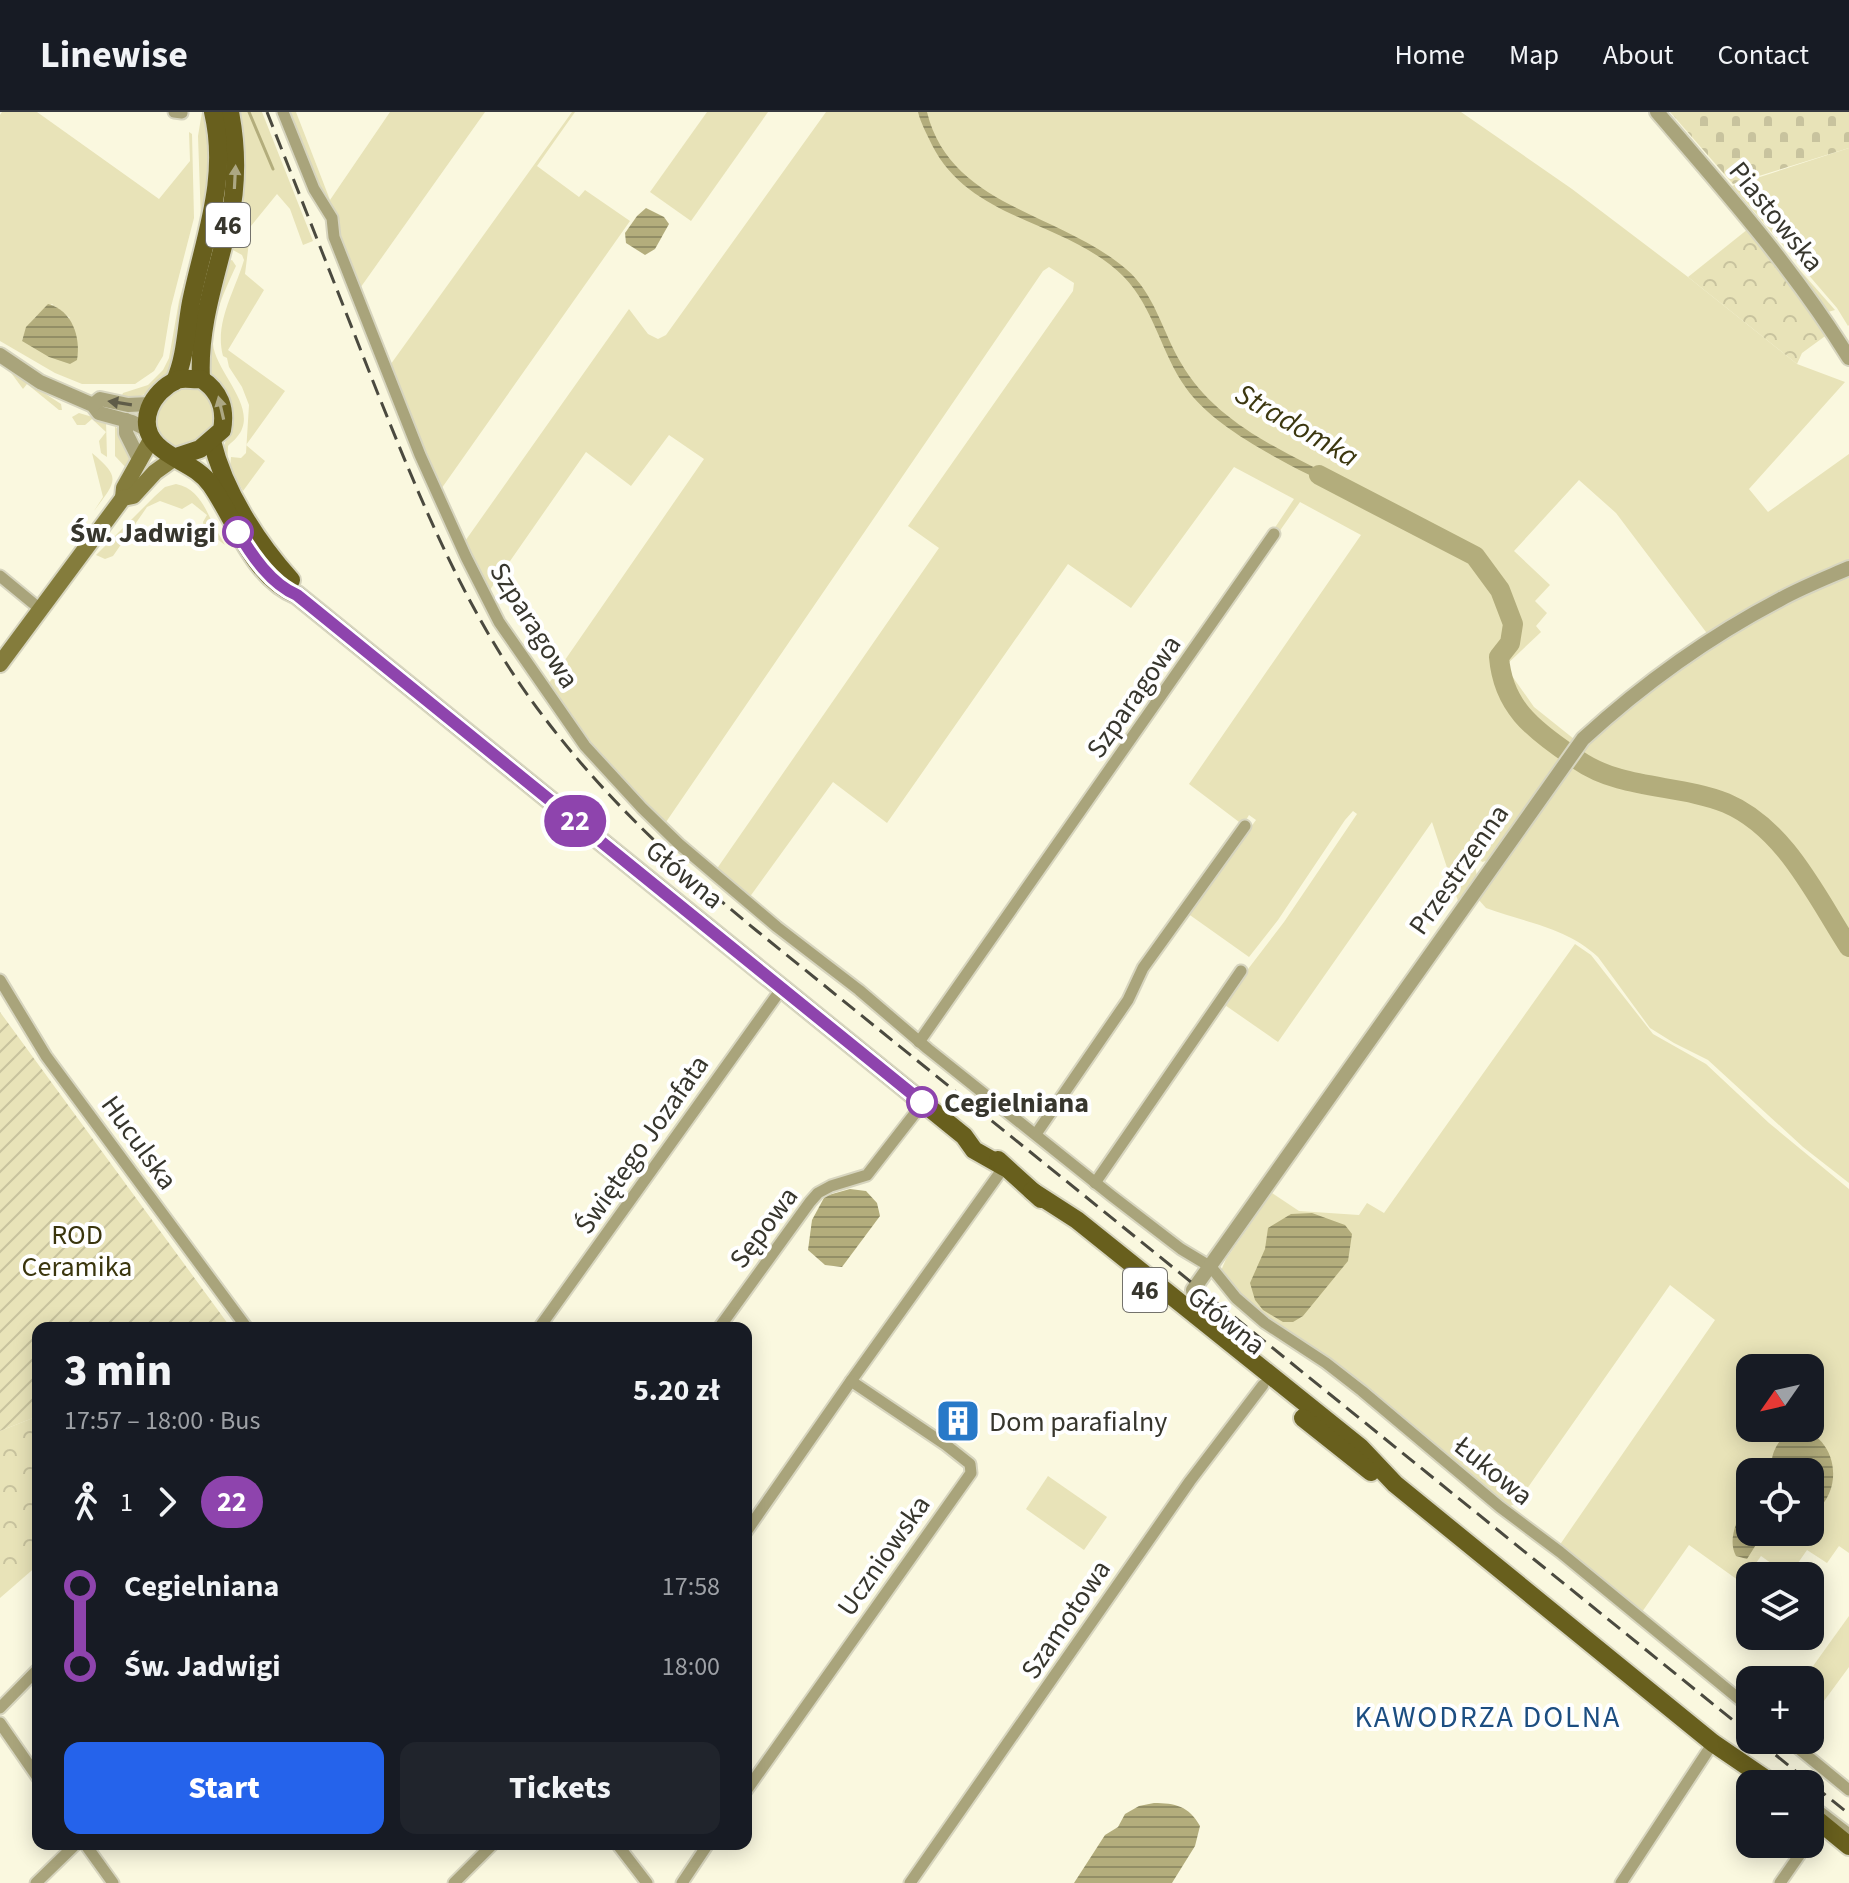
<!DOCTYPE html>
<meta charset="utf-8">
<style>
body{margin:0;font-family:"Source Sans 3",sans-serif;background:#20242c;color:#f1f3f6;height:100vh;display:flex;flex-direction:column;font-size:30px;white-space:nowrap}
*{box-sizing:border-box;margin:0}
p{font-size:26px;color:#9ea1a6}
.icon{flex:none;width:44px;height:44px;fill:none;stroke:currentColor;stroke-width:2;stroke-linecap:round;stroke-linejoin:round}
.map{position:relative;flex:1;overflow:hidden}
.sheet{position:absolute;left:32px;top:1210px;width:720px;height:528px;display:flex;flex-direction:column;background:#171b24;border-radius:16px;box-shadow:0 4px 20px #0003}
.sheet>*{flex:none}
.badge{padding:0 16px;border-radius:26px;font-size:28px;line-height:52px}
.needle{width:52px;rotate:236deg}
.controls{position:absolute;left:1736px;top:1242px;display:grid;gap:16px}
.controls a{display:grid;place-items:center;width:88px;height:88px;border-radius:16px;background:#171b24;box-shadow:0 4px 20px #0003;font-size:40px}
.map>.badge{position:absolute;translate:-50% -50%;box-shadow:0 0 0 4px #fff}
.legs{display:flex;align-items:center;gap:12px;height:88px;padding:0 32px;font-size:26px}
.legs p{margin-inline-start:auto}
.head{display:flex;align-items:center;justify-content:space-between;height:136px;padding:0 32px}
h1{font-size:44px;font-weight:800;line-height:60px}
.action{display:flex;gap:16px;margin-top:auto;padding:16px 32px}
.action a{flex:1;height:92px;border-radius:16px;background:#2563eb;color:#fff;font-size:32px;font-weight:800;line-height:92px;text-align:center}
.action a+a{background:#20242c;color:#f1f3f6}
ul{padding:0 32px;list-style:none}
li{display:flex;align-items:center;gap:28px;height:80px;font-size:30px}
li i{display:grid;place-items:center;width:12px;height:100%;margin:0 10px;background:currentColor}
li i::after{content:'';width:20px;height:20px;margin:-10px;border:6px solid;border-radius:50%;background:#171b24}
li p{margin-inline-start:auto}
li:first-child i{background:linear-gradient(#0000 50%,currentColor 0)}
li:last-child i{background:linear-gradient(currentColor 50%,#0000 0)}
header{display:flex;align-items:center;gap:48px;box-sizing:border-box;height:112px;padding:0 40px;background:#171b24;border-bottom:2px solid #363941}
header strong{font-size:38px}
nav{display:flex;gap:44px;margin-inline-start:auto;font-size:28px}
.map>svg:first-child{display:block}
.grass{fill:#e8e3b8;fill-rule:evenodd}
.forest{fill:url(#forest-crowns)}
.cemetery{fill:url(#cemetery-stones)}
.garden{fill:url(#garden-furrows)}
.water{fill:url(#water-rules)}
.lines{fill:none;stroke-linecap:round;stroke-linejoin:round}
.stream{stroke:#b3ad7c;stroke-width:3}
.river{stroke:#b3ad7c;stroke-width:20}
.minor-casing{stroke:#d7d5bf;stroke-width:15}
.tertiary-casing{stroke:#d7d5bf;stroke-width:18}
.secondary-casing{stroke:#d7d5bf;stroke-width:20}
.primary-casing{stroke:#d7d5bf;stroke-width:22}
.minor{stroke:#a9a47b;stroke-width:11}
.tertiary{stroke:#a9a47b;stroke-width:14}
.secondary{stroke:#847c3c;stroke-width:16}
.primary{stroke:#685f1d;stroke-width:18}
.rail{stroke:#4b4a3f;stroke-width:3;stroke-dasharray:16 8;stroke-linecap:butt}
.oneway{fill:#aca783}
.oneway2{fill:#5f5c48}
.line-1-casing{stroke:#fff;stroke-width:18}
.line-1{stroke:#8e44ad;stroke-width:12}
.stop-1-dot{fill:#fff;stroke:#8e44ad;stroke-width:4}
.labels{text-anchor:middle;stroke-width:8;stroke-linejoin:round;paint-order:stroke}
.shield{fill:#fff;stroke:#73726c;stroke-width:2}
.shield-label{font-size:26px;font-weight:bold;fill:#37362d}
.street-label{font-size:28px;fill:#37362d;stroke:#fff}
.stop-label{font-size:28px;font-weight:bold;fill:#37362d;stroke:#fff;text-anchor:end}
.park-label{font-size:28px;fill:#3a350d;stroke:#fff}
.poi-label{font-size:28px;fill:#37362d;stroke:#fff;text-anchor:start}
.water-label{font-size:30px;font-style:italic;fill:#3c370f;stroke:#fff}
.neighbourhood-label{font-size:30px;letter-spacing:2px;fill:#1c4e81;stroke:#fff}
</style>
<header>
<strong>Linewise</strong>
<nav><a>Home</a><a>Map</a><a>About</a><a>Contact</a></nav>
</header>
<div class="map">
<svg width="1849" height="1771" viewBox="0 0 1849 1771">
<defs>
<pattern id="forest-crowns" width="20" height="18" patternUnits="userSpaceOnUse" patternTransform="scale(2)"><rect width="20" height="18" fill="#e8e3b8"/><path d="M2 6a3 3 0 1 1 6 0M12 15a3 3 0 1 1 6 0" fill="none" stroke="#c8c39e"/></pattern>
<pattern id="cemetery-stones" width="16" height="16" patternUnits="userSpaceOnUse" patternTransform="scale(2)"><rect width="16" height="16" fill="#e8e3b8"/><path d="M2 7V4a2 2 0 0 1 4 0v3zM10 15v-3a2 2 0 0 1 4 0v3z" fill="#c8c39e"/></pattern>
<pattern id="garden-furrows" width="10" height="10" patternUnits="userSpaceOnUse" patternTransform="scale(2)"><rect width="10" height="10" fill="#e8e3b8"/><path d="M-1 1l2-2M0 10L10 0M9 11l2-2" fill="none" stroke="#c8c39e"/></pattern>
<pattern id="water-rules" width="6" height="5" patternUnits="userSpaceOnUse" patternTransform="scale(2)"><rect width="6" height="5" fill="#b3ad7c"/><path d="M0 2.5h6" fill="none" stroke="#928e66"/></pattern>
</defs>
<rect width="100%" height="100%" fill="#faf8df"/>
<!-- grass -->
<g class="grass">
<path d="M 2,0 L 37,0 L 159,87 L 190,49 L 189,20 L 192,22 L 194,106 L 171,195 L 163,244 L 154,259 L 135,272 L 82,272 L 55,261 L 0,229 L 0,3 ZM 52,192 L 70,206 L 22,229 C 27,211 36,203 52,192 Z"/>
<path d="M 202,0 L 208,0 L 213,60 L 174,251 C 164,273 144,288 120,288 L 123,281 L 148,273 L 163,258 L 169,246 L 179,189 L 201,109 L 198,24 Z"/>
<path d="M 236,0 L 262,0 L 313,129 L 303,133 L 290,97 L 277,82 L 251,114 L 245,162 L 264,178 L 228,238 L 285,279 L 246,333 L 265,349 L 243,379 L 230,356 L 231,345 L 241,346 L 246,341 L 249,293 L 242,275 L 229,255 L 227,246 L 223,244 C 214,211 235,179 244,148 L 242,143 L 233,138 L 229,132 Z"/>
<path d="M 288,0 L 296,0 L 330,88 L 390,0 L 485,0 L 358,179 Z"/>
<path d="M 572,0 L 575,0 L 537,54 L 579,85 L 585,78 L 630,109 L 439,380 L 388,256 Z"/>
<path d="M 707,0 L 768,0 L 691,109 L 650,80 Z"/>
<path d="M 826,0 L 1461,0 L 1572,77 L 1688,165 L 1797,252 L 1845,270 L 1749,377 L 1768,400 L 1849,342 L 1849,450 L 1709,524 L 1616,401 L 1579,368 L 1514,439 L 1550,473 L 1535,489 L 1547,501 L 1536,514 L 1541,520 L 1505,554 L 1534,595 L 1574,627 L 1490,748 L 1482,750 L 1475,739 L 1472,739 L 1477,764 L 1459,792 L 1432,710 L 1278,930 L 1222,891 L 1284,810 L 1357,702 L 1353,699 L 1345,708 L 1278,808 L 1249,845 L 1187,801 L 1256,708 L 1249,703 L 1243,713 L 1189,672 L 1361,423 L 1300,390 L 1279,420 L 1274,417 L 1294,387 L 1234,355 L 1131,496 L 1068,452 L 887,711 L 833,670 L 749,786 L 716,758 L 939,436 L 908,414 L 1073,179 L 1074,171 L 1049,155 L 1043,159 L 664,713 L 587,632 L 547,574 L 704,347 L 669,323 L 631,374 L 586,340 L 487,482 L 463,432 L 629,197 L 648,222 L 658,227 L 666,223 Z"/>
<path d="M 1849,36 L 1849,213 L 1848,214 L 1837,196 L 1732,74 Z"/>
<path d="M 1762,115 L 1835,198 L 1828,200 Z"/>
<path d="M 232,148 L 236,154 C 225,178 212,205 213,232 C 215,260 261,297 237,325 C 234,329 230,331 228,334 L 227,357 L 223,337 L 229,319 L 231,297 L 226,281 L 208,257 L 213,195 L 228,149 Z"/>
<path d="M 9,258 L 61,292 L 62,298 L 59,298 L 27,272 L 23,277 Z"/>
<path d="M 188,272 C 195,274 205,278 209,284 C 217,294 219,317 208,325 C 204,328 195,330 190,331 C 183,334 179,336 172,333 C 152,324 152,299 166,286 C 172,280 181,276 188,272 Z"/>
<path d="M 79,301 L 106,309 L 107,345 L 101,341 L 99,329 L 106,320 L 92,307 L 85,313 L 77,313 L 72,305 Z"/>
<path d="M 115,314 C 126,325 133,345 129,359 L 115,344 Z"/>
<path d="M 92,341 C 122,366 116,369 94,399 L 103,385 Z"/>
<path d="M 176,372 C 197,376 205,395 213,412 L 208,416 L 212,421 L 217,419 L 225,433 L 204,417 L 203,410 L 207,403 L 192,391 L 182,397 L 160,389 L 147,395 L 113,444 L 105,447 L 96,443 L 155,384 L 165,375 Z"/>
<path d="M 1849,463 L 1849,1071 L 1803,1035 L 1708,948 L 1674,931 L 1650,916 L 1598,845 C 1566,815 1526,811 1486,796 L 1478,787 L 1549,683 L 1597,623 L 1617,605 L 1723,528 L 1785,493 Z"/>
<path d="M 1575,832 L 1591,843 L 1653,922 L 1706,952 L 1769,1011 L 1849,1077 L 1849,1441 L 1839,1434 L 1827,1451 L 1807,1438 L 1789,1464 L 1761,1444 L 1742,1471 L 1689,1433 L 1642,1500 L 1559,1434 L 1715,1208 L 1670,1173 L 1517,1391 L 1510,1394 L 1327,1245 L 1247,1193 L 1220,1161 L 1226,1147 L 1272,1081 L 1299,1099 L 1359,1103 L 1367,1091 L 1384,1101 ZM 1750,1256 L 1810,1256 L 1810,1316 L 1750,1316 ZM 1750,1360 L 1810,1360 L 1810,1420 L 1750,1420 Z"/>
<path d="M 1048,1364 L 1107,1405 L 1084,1438 L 1026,1397 Z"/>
<path d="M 1849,1504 L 1849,1555 L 1810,1608 L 1810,1568 L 1803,1568 Z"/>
</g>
<!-- forest -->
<g class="forest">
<path d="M 1748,117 L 1828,222 L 1802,241 L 1797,252 L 1688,165 Z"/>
<path d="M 38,1304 L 38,1453 L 0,1486 L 0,1319 Z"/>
</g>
<!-- cemetery -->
<path class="cemetery" d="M 1670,0 L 1849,0 L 1849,36 L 1733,72 Z"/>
<!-- garden -->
<path class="garden" d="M 0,900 L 231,1216 L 38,1216 L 38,1304 L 0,1319 Z"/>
<!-- water -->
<g class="water">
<path d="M 918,0 L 927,0 C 950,95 1061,101 1126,157 C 1154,180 1163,221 1181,251 C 1216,312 1285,340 1345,371 L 1342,379 C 1295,356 1216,319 1186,276 C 1161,241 1154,196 1124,165 C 1067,108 971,110 932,33 C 927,22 921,12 918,0 Z"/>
<path d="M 646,96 L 664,105 L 669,112 L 655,137 L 645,143 L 626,131 L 625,121 L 637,104 Z"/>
<path d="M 48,192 C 72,198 81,225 77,248 L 70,252 L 49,245 L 22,229 L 26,215 Z"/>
<path d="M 850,1077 L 866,1079 L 877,1091 L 880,1104 L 842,1155 L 825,1153 L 808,1138 L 812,1108 L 825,1084 Z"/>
<path d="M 1312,1101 L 1345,1113 L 1352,1122 L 1348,1149 L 1303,1204 L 1293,1210 L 1283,1210 L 1263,1198 L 1255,1188 L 1250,1171 L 1265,1137 L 1268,1116 L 1291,1102 Z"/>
<path d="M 1790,1316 C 1833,1316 1848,1372 1816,1399 L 1810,1398 L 1810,1360 L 1773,1360 C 1768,1341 1779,1330 1790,1316 Z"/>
<path d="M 1750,1384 L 1750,1420 L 1764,1420 L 1747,1447 L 1736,1444 C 1726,1426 1740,1401 1750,1384 Z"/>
<path d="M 1154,1691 C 1175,1691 1189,1694 1200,1714 L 1195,1734 L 1172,1771 L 1074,1771 L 1105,1723 L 1118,1715 L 1125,1702 L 1139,1694 Z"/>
</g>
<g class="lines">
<!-- stream -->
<path class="stream" d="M 249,0 L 273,57"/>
<!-- river -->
<g class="river">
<path d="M 1319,363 L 1475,444 L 1500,478 L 1513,512 L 1510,531 L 1499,545 C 1503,594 1532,617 1572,644"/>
<path d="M 1578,648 C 1621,678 1679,672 1726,691 C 1785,716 1816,784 1849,835"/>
</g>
<!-- minor casing -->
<g class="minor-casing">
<g id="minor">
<path d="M 174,0 L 182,1"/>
<path d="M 283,0 L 314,77 L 332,106 L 334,125 L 420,343 L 466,445 L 499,510 L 585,634 L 642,696 L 679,732 L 777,815 L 859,878 L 928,937 L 1112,1084 L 1181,1137 L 1211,1155 L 1236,1186 L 1265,1211 L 1326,1251 L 1362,1279 L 1500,1395 L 1560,1440 L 1750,1596"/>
<path d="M 0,464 L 40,497"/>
<path d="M 0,868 L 46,944 L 247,1216"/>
<path d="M 919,930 L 1274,422"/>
<path d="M 1036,1022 L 1128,888 L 1143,856 L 1245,714"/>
<path d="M 1095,1071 L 1241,859"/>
<path d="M 539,1216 L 782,876"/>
<path d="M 719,1216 L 810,1090 L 818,1081 L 831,1074 L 867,1063 L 923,991"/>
<path d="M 746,1420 L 851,1269 L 1004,1055"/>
<path d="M 0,1596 L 38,1557"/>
<path d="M 0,1611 L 38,1666"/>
<path d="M 1788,1628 L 1849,1678"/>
<path d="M 746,1679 L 971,1361 L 970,1352 L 946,1333 L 851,1269"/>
<path d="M 1810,1692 L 1849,1722"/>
<path d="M 1810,1728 L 1816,1721"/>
<path d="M 85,1732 L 113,1771"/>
<path d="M 617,1732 L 647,1771"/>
<path d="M 36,1771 L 76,1732"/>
<path d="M 454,1771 L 493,1732"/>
<path d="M 682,1771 L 708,1732"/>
<path d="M 910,1771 L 1190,1369 L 1263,1273"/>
<path d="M 1621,1771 L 1713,1631"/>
<path d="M 1780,1771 L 1807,1732"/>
</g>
</g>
<!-- tertiary casing -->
<g class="tertiary-casing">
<g id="tertiary">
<path d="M 1657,0 C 1725,79 1794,157 1849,246"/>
<path d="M 0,243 L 40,270 L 93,293 L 99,301 L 132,310 L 148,318"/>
<path d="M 93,293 L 100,287 L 128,293 L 150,292"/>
<path d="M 126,308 L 126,321 L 140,349"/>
<path d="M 1202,1206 L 1195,1194 L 1193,1178 L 1583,627 C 1642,573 1710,524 1781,487 C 1803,475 1826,466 1849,456"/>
</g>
</g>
<!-- secondary casing -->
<g class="secondary-casing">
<g id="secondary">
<path d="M 123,386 L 124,376 L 152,326"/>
<path d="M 0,552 L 123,386 L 133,384 L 155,360 L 176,345"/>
</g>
</g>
<!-- primary casing -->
<g class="primary-casing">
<g id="primary">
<path d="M 201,267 C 198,213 217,162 229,110 C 237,74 237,37 230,0"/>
<path d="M 175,269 C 186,244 186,216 191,190 C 204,126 229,67 213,0"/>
<path d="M 212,329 C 224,379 257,430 291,468"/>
<path d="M 176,345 L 200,337 L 222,318 C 226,297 220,279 201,267 C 193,268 184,265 177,268 C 152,279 135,311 157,333 C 173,349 197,353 211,373 C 236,409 253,465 297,483 L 964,1024 L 974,1038 L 1004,1055"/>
<path d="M 998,1048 L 1041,1087"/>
<path d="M 1032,1079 L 1077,1108 L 1360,1335 L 1395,1372 L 1713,1631 L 1773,1672"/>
<path d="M 1303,1306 L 1371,1360"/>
<path d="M 1810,1702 L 1849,1734"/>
</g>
</g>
<!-- minor -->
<use href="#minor" class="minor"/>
<!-- tertiary -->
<use href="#tertiary" class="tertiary"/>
<!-- secondary -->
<use href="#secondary" class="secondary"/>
<!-- primary -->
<use href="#primary" class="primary"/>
<!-- rail -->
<g class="rail">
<path d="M 267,0 C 304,94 341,188 378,282 C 419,384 460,485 522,575 C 588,670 669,747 757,819 L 1750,1622"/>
<path d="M 1757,1628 L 1849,1702"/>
</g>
</g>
<!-- one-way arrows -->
<defs><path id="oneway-solid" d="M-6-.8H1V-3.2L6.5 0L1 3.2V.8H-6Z" transform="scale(2)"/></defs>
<g class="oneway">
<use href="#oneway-solid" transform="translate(235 65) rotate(-87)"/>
<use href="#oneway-solid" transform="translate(221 296) rotate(-103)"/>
</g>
<use class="oneway2" href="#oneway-solid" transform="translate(120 291) rotate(-171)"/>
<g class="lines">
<!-- line-1 casing -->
<g class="line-1-casing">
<path id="line-1" d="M 238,420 C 252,444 271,472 297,483 L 922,990"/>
</g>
<!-- line-1 -->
<use href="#line-1" class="line-1"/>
</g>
<!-- icons -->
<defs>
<g id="building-square" transform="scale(2.3)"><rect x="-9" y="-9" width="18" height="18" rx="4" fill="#2879c8" stroke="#fff"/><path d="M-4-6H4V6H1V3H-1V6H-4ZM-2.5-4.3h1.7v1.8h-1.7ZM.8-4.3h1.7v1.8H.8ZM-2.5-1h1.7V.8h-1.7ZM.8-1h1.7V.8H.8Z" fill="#fff"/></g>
</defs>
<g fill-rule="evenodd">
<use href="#building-square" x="958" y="1309"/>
</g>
<!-- markers -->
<g class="stop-1-dot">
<circle cx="238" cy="420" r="14"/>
<circle cx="922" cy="990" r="14"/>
</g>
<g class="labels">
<!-- shield labels -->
<g class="shield">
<rect x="206" y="91" width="44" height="44" rx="6"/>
<rect x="1123" y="1156" width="44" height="44" rx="6"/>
</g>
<g class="shield-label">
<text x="228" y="122">46</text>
<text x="1145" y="1187">46</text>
</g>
<!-- street labels -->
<g class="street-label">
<text transform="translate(1777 104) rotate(51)" y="10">Piastowska</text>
<text transform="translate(535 513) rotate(58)" y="10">Szparagowa</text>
<text transform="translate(1133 584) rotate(-55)" y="10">Szparagowa</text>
<text transform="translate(1458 757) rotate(-55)" y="10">Przestrzenna</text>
<text transform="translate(685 762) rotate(39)" y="10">Główna</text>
<text transform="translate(140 1030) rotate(54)" y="10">Huculska</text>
<text transform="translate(641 1032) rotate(-55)" y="10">Świętego Jozafata</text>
<text transform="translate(763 1115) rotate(-53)" y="10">Sępowa</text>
<text transform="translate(1227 1208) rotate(39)" y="10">Główna</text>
<text transform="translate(1494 1358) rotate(39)" y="10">Łukowa</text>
<text transform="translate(883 1443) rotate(-55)" y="10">Uczniowska</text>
<text transform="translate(1065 1507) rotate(-56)" y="10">Szamotowa</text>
</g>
<!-- stop labels -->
<g class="stop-label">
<text x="216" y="430">Św. Jadwigi</text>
<text x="944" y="1000" text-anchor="start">Cegielniana</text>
</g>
<!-- park labels -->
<g class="park-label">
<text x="77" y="1132">ROD<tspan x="77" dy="32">Ceramika</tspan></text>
</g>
<!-- poi labels -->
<g class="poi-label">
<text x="989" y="1319">Dom parafialny</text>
</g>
<!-- water labels -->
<g class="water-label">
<text transform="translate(1297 313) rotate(30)" y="10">Stradomka</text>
</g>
<!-- neighbourhood labels -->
<g class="neighbourhood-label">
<text x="1488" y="1615">KAWODRZA DOLNA</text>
</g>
</g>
</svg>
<div class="controls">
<a><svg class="needle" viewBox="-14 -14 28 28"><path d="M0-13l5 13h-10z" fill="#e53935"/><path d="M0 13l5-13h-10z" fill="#9ea1a6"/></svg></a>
<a><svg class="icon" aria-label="locate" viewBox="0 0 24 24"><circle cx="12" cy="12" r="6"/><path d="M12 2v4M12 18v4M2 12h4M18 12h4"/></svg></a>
<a><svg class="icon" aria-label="layers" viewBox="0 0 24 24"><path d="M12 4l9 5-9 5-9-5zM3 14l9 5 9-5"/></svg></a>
<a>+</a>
<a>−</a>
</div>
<b class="badge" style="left:575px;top:709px;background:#8e44ad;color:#fff">22</b>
<section class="sheet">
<div class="head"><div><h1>3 min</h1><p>17:57 – 18:00 · Bus</p></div><b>5.20 zł</b></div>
<div class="legs"><svg class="icon" aria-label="walk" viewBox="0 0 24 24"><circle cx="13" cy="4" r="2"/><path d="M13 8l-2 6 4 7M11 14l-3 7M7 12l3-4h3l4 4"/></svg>1<svg class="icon" aria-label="forward" viewBox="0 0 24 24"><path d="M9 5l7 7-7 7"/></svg><b class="badge" style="background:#8e44ad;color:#fff">22</b></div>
<ul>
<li><i style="color:#8e44ad"></i><b>Cegielniana</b><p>17:58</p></li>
<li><i style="color:#8e44ad"></i><b>Św. Jadwigi</b><p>18:00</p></li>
</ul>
<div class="action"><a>Start</a><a>Tickets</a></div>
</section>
</div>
